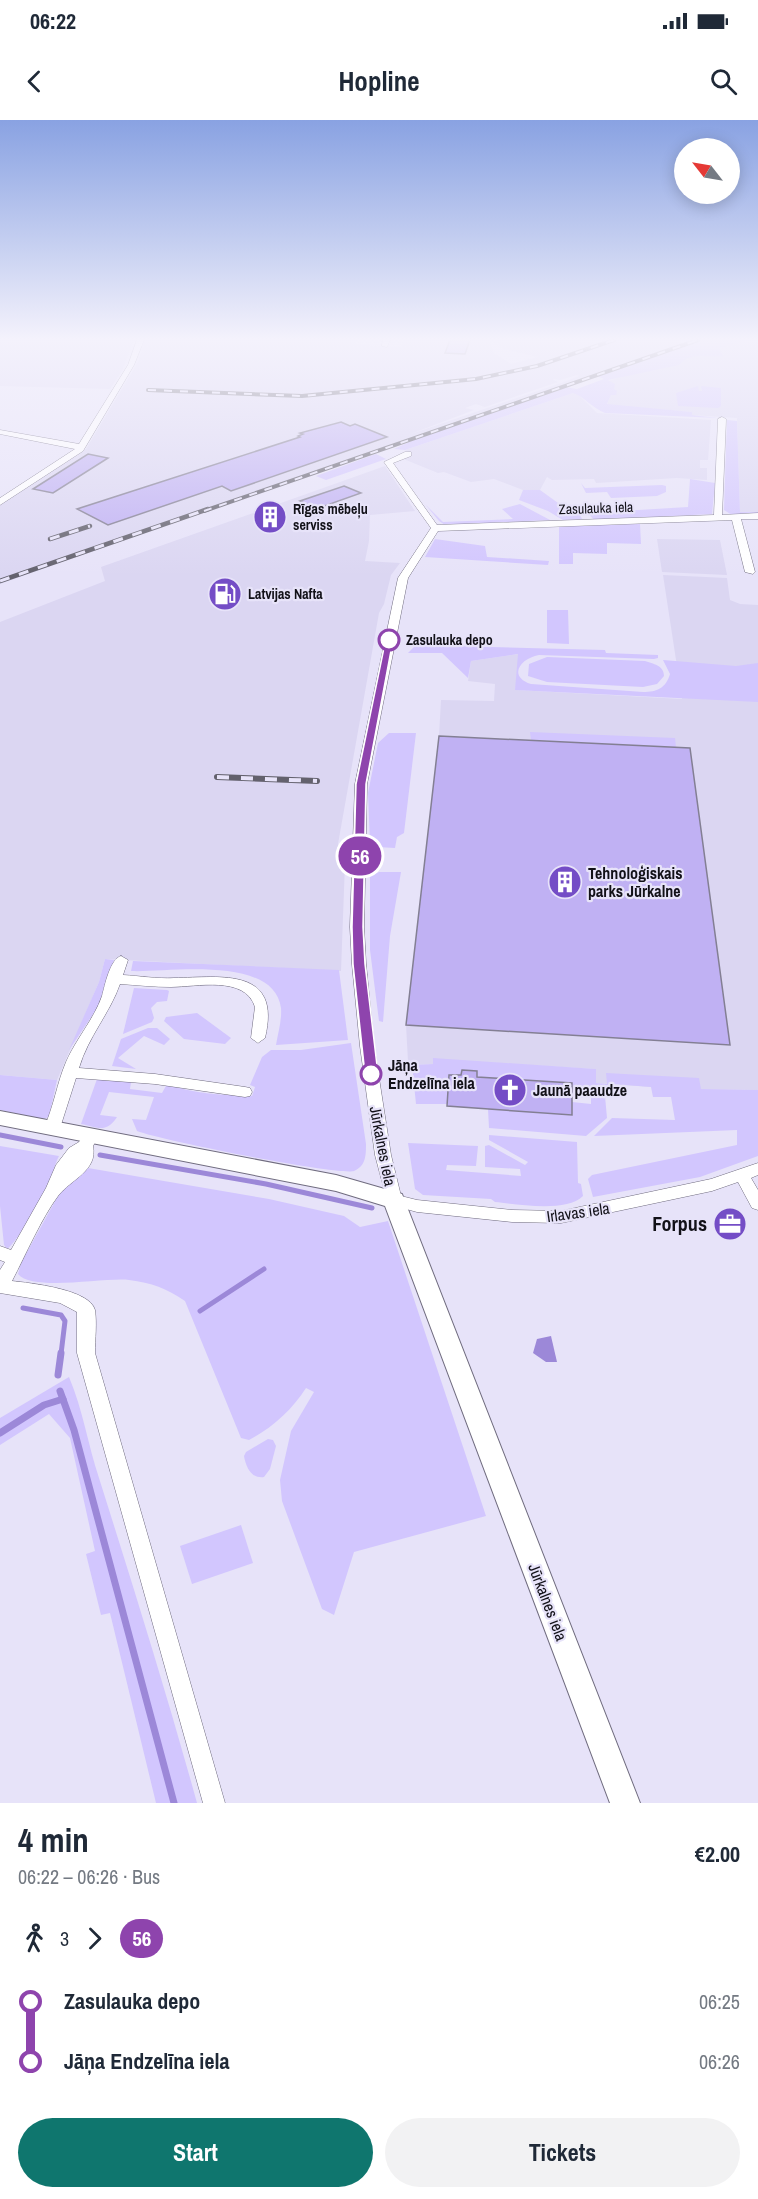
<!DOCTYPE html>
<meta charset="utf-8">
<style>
body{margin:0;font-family:"Archivo Narrow",sans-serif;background:#f2f2f3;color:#1f2937;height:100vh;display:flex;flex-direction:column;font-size:22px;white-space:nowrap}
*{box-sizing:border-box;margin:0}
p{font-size:20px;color:#747a83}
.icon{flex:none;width:33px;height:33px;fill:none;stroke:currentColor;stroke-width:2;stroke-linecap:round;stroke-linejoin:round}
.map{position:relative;height:1683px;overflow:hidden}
.panel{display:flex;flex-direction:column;background:#fff;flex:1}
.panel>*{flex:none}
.badge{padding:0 12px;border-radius:20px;font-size:21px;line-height:39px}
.needle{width:39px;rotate:301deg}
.fabs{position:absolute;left:674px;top:18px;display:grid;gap:12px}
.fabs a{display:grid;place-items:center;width:66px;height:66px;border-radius:50%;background:#fff;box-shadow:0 3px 15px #0003;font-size:30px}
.map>.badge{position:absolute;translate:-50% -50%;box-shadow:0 0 0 3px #fff}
.legs{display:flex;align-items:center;gap:9px;height:66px;padding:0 18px;font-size:20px}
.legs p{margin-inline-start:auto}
.summary{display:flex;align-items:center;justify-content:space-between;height:102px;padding:0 18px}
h1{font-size:33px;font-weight:700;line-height:45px}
.button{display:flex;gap:12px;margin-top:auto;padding:12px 18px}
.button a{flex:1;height:69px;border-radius:36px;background:#0f766e;color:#fff;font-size:24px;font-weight:700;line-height:69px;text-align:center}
.button a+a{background:#f2f2f3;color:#1f2937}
ul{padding:0 18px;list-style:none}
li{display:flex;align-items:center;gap:21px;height:60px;font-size:22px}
li i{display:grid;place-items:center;width:9px;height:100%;margin:0 8px;background:currentColor}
li i::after{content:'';width:15px;height:15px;margin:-8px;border:4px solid;border-radius:50%;background:#fff}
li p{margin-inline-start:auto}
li:first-child i{background:linear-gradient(#0000 50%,currentColor 0)}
li:last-child i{background:linear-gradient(currentColor 50%,#0000 0)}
.status{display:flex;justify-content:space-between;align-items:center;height:42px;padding:0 30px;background:#fff;direction:ltr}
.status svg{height:16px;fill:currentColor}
header{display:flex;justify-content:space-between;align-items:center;height:78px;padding:0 18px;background:#fff;font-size:27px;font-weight:700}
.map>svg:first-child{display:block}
.built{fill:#dbd6f2;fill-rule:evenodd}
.green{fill:#d2c6fe}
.water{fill:#9c88d8}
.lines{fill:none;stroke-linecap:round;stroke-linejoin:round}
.stream-far1{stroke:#9c88d8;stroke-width:5}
.stream{stroke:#9c88d8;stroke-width:7}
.building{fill:#c0b1f3;stroke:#837f93;stroke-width:1.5}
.street-casing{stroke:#706c7f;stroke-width:1}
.secondary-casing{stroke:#706c7f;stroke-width:2}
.street{fill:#fff;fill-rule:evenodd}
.secondary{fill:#fff;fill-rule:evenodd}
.rail-far2-casing{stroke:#63616d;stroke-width:4}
.rail-far1-casing{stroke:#63616d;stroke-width:4.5}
.rail-casing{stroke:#63616d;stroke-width:6}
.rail-far2{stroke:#e7e3f9;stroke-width:2;stroke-dasharray:8;stroke-linecap:butt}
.rail-far1{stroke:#e7e3f9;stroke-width:3;stroke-dasharray:10;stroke-linecap:butt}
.rail{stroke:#e7e3f9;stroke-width:4;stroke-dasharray:12;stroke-linecap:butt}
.line-1{fill:#8e44ad;stroke:#fff;stroke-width:1.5}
.stop-1-dot{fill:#fff;stroke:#8e44ad;stroke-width:3}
.labels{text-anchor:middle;stroke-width:4.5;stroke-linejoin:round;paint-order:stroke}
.far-street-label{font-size:14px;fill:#121118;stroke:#e7e3f9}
.far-poi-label{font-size:14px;font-weight:bold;fill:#121118;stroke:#e7e3f9;text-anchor:start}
.far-stop-label{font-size:14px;font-weight:bold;fill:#121118;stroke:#e7e3f9;text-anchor:start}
.poi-label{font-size:16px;font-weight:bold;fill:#121118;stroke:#e7e3f9;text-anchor:start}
.stop-label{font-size:16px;font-weight:bold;fill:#121118;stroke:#e7e3f9;text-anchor:start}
.street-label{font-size:16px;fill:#121118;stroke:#e7e3f9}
.near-poi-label{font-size:20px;font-weight:bold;fill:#121118;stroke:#e7e3f9;text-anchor:end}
</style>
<div class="status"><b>06:22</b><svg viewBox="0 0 49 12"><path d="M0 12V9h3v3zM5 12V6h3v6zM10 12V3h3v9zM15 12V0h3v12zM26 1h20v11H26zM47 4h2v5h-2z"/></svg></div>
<header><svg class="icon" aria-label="back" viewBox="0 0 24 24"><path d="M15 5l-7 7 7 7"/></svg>Hopline<svg class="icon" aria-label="search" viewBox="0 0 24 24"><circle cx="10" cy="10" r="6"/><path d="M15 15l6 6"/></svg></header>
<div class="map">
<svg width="758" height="1683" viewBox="0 0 758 1683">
<rect width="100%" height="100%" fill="#e7e3f9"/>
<!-- built -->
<g class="built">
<path d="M 0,220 L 134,220 L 122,251 L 110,269 L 0,266 Z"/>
<path d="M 145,220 L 358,220 L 353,223 L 364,225 L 401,227 L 403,220 L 489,220 L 494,233 L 511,244 L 538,237 L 500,228 L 497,220 L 704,220 L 340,344 L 0,464 L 0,385 L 86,329 L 138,242 ZM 577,255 L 579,256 L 564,262 L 408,315 L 474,290 L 465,288 L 476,284 L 485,287 L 558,262 L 553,260 L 554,259 L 560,260 Z"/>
<path d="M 736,220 L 758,220 L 758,392 L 740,393 L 737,298 L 692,295 L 692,292 L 607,285 L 615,264 L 608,261 Z"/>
<path d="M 573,273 L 577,273 L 597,293 L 711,300 L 708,340 L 700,340 L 700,348 L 707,348 L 707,360 L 677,358 L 596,363 L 594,359 L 552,360 L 547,357 L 540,370 L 523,370 L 494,359 L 471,362 L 444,352 L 438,353 L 401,338 L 413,334 L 405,330 Z"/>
<path d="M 385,346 L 415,391 L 370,395 L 369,421 L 365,441 L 400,443 L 391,455 L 384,484 L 379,493 L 338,724 L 338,729 L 342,731 L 341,741 L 345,743 L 341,851 L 105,839 L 99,862 L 57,960 L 0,955 L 0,502 L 105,461 L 101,447 Z"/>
<path d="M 657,419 L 720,420 L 727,455 L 662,452 Z"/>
<path d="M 663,455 L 727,458 L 730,480 L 740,484 L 758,485 L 758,970 L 678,969 L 596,963 L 595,949 L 433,939 L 433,944 L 412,945 L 411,942 L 408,941 L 406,905 L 730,925 L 690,628 L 439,616 L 441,580 L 494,581 L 495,564 L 468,561 L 471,541 L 519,534 L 516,570 L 682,579 Z"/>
</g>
<!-- green -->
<g class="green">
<path d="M 704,220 L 748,220 L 719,228 L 723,236 C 709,238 690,231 679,245 L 608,260 L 615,264 L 614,269 L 617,271 L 616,275 L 611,275 L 607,284 L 692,292 L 692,295 L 718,298 L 605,293 C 592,288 585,277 573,273 L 405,330 L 394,329 L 422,316 L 565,267 L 577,269 L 604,259 L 597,256 Z"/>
<path d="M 698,266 L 699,271 L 702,271 L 701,266 L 721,268 L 721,286 L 718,288 L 678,286 L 676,273 Z"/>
<path d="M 727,300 L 737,301 L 740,392 L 758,392 L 758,394 L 732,395 L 724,390 Z"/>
<path d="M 376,334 L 386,339 L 326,360 L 316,356 Z"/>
<path d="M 690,359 L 715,363 L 712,394 L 594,400 L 588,393 L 688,387 Z"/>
<path d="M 581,363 L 585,368 L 662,365 L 666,366 L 666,372 L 657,376 L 611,378 L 607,372 L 586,373 Z"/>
<path d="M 523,370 L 540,370 L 572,393 L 579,393 L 582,399 L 563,400 L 548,391 L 519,380 Z"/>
<path d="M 425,384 L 443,402 L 513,399 L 502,389 L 520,384 L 550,400 L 445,405 L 439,401 Z"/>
<path d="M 640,404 L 641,424 L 607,423 L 607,434 L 573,433 L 573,444 L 559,444 L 559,406 Z"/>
<path d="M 435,419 L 485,426 L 487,437 L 549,441 L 548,445 L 425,437 Z"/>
<path d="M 547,490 L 568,490 L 569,524 L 547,523 Z"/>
<path d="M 416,525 L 605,530 L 606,533 L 658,535 L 658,538 L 654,539 L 539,535 C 521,538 507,556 531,564 L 643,572 C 657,572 666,568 670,554 L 663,540 L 736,546 L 758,543 L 758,582 L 515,570 L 518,534 L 471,541 L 468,558 L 442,533 L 408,533 Z"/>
<path d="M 547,537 L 645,541 C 653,544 664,545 664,556 L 657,564 L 643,567 L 547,562 L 528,556 L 529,544 Z"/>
<path d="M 530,612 L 675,618 L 676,627 L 531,620 Z"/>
<path d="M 389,613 L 416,613 L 404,713 L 397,717 L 395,728 L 377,727 L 370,723 L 368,673 L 378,623 Z"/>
<path d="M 379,752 L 401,752 L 390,816 L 383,902 L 379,901 L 370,830 L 370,756 Z"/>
<path d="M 105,839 L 114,840 L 98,887 L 69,930 L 99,862 Z"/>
<path d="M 133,841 L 339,850 L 348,920 L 276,925 C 278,913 282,900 281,888 C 274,834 165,853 131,851 Z"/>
<path d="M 134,868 L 167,870 L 169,871 L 167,881 L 157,882 L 151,888 L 154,898 L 152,902 L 123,914 Z"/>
<path d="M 197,893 L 231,918 L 225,924 L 184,919 L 164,901 L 166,897 Z"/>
<path d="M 148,908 L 157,908 L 170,919 L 164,925 L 144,916 L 118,938 L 136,949 L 112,946 L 121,919 Z"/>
<path d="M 351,923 L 366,1024 C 366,1035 366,1046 354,1051 C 339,1056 160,1020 137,1011 L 132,999 L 146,1000 L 154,977 L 109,972 L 100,995 L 117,997 C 106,1014 97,1007 81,1004 L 97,959 L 131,962 L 130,969 L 162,973 L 167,964 C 194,974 223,975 252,976 L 255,967 L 250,965 L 262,937 L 271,930 L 301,930 Z"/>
<path d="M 433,938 L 596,949 L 596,963 L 607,964 L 606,953 L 699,958 L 701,969 L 758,970 L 758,1036 L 700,1057 L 593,1077 L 588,1059 L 592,1055 L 737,1025 L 737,1010 L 594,1016 L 612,998 L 675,1000 L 671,977 L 653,977 L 651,967 L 613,964 L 612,976 L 605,976 L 607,998 L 586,1016 L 489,1008 L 488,989 L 572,982 L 591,984 L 591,978 L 572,977 L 572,963 L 477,957 L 477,951 L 462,950 L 461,955 L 449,955 L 447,984 L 416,984 L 412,945 L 433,944 Z"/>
<path d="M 0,955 L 57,960 L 49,997 L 43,999 L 0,990 Z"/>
<path d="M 489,1015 L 577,1022 L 578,1063 L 581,1064 L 583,1076 C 566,1093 517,1084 495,1082 L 491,1079 L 423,1075 L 415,1069 L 408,1023 L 478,1026 L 476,1046 L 447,1045 L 446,1050 L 521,1056 L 520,1049 L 485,1047 L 485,1026 L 489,1025 L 525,1045 L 528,1042 L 489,1020 Z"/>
<path d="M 0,1026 L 59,1036 C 54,1046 53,1053 51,1063 C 47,1075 16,1123 7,1129 L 4,1125 L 0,1086 Z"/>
<path d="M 88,1048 L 269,1079 L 344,1096 L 360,1107 L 388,1101 L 486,1396 L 354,1432 L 334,1495 L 322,1489 L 282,1381 L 280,1360 L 291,1311 L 314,1272 L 306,1268 C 292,1290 272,1308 249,1320 L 241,1318 L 185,1181 C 166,1168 152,1163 129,1160 C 106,1157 33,1172 18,1154 L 21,1143 L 59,1074 Z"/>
<path d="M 69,1257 C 83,1290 88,1325 99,1358 C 133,1466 167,1574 197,1683 L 156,1683 L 110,1493 L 101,1495 L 86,1434 L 95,1431 L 70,1318 L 49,1294 L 0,1325 L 0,1298 Z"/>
<path d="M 268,1319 L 273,1320 L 276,1326 L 270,1349 L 264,1357 C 251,1359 246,1347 244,1336 L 246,1332 Z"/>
<path d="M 241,1405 L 253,1443 L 192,1464 L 180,1426 Z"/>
</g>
<!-- water -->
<path class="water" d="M 551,1216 L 557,1242 L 546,1242 L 533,1233 L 537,1219 Z"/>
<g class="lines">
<!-- stream-far1 -->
<g class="stream-far1">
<path d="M 0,1015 L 61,1027"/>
<path d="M 100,1035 L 266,1064 L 372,1088"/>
<path d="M 23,1188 L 61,1195 L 65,1201 L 61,1234"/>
<path d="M 200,1191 L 264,1149"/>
</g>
<!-- stream -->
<g class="stream">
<path d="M 58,1255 L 61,1233"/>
<path d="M 60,1271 L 74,1310 L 174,1683"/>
<path d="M 0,1313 L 44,1285 L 63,1279"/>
</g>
</g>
<!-- building -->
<g class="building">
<path d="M 450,220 L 470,220 L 465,234 L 445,233 Z"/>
<path d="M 341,302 L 350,306 L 355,304 L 387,317 L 231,371 L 222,366 L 108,405 L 77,389 L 300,317 L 298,316 L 303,314 L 300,313 Z"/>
<path d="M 88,334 L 108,338 L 53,373 L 33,369 Z"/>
<path d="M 344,366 L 361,373 L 316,389 L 300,381 Z"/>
<path d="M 439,616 L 690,628 L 730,925 L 406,905 Z"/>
<path d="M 462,950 L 477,951 L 477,957 L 572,963 L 572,995 L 447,986 L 449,955 L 461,955 Z"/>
</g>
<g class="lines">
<!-- street casing -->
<g class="street-casing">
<g id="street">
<path d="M 137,220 L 144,220 L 134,245 L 83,331 L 0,385 L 0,378 L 75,329 L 0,314 L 0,310 L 79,324 L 128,245 Z"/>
<path d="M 383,220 L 390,220 L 387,227 L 382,226 Z"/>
<path d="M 722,297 L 726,299 L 722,395 L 758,393 L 758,399 L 741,399 L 755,452 L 753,454 L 745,452 L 732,400 L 438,411 L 408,458 L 367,664 L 364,807 L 366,844 L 374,926 L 391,1035 L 401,1076 L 417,1080 L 512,1090 L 561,1091 L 711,1059 L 758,1043 L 758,1055 L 751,1058 L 758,1070 L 758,1090 L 752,1088 L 738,1062 L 712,1071 L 561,1103 L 512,1102 L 417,1092 L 388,1084 L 375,1035 L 360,926 L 352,844 L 350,807 L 355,664 L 398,458 L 431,408 L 384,342 L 405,332 L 411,332 L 411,336 L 393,343 L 437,405 L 714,395 L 718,299 Z"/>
<path d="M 121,836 L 128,840 L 123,855 C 140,856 157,859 174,858 C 222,857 282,847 265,918 L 258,923 L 251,918 L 255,887 C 245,855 196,867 171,867 C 154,867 137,865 120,864 C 110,893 88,917 79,948 L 155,954 L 245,967 L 250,968 L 252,972 L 250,976 L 245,977 L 155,964 L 76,958 L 60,1008 L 57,1012 L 47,1012 L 44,1008 C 54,986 57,963 66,942 C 76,919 94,899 102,876 C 105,865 110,839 121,836 Z"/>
<path d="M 91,1009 L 96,1011 L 99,1015 L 93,1026 C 98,1051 71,1059 58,1076 C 41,1099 26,1134 12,1161 C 29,1163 90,1169 95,1190 C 97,1203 95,1219 95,1233 L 225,1683 L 203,1683 L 77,1233 L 77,1192 L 60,1183 L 0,1173 L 0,1150 L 5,1142 L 0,1140 L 0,1126 L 11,1130 L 46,1068 L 56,1045 L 69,1028 L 79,1022 L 86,1011 Z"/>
</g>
</g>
<!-- secondary casing -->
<g class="secondary-casing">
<path id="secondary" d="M 0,991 L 336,1055 L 402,1074 L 640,1683 L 610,1683 L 385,1086 L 336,1071 L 0,1005 Z"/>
</g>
<!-- street -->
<use href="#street" class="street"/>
<!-- secondary -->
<use href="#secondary" class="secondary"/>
<!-- rail-far2 casing -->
<g class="rail-far2-casing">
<g id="rail-far2">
<path d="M 148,270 L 302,276 L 476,259 L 537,246 L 614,220"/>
<path d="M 204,391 L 698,220"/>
</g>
</g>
<!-- rail-far1 casing -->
<g class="rail-far1-casing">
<g id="rail-far1">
<path d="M 50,419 L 90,406"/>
<path d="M 0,461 L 208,389"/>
</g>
</g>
<!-- rail casing -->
<g class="rail-casing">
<path id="rail" d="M 217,657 L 317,661"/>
</g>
<!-- rail-far2 -->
<use href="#rail-far2" class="rail-far2"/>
<!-- rail-far1 -->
<use href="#rail-far1" class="rail-far1"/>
<!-- rail -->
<use href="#rail" class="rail"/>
</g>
<!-- sky -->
<linearGradient id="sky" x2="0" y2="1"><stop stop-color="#89a2e2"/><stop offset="0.48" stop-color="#f4f2fc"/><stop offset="1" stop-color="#f4f2fc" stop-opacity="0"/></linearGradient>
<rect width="758" height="456" fill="url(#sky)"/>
<!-- line-1 -->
<path class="line-1" d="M 386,518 L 393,520 L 366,664 L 363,807 L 365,844 L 378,954 L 371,958 L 365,954 L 353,844 L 352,807 L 356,664 Z"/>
<!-- icons -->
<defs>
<g id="building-disc" transform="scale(1.725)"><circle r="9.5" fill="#744dc6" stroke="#e7e3f9"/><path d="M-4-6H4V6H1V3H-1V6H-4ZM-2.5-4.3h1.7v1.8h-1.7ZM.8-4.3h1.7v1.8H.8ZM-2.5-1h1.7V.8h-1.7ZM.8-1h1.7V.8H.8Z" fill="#fff"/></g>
<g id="fuel-disc" transform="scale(1.725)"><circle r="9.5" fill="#744dc6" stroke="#e7e3f9"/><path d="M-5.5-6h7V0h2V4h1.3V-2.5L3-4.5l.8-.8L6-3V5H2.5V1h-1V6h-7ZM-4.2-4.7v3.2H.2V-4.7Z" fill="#fff"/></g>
<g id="church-disc" transform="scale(1.725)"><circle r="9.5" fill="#744dc6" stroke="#e7e3f9"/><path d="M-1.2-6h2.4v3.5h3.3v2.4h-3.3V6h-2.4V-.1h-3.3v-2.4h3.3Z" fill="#fff"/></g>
<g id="office-disc" transform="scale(1.725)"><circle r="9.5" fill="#744dc6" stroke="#e7e3f9"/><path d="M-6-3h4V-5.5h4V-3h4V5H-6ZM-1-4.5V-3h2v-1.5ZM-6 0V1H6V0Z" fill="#fff"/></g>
</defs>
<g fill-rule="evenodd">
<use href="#building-disc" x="270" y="397"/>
<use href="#fuel-disc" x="225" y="474"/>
<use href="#building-disc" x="565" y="762"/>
<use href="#church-disc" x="510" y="970"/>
<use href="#office-disc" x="730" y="1104"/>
</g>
<!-- markers -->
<g class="stop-1-dot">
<circle cx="389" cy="520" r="10"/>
<circle cx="371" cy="954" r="10"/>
</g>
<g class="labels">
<!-- far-street labels -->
<g class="far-street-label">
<text transform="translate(596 388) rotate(-2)" y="5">Zasulauka iela</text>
</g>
<!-- far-poi labels -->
<g class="far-poi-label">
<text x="293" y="394">Rīgas mēbeļu<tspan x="293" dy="16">serviss</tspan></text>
<text x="248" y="479">Latvijas Nafta</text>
</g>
<!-- far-stop labels -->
<g class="far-stop-label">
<text x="406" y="525">Zasulauka depo</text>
</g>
<!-- poi labels -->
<g class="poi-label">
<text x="588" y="759">Tehnoloģiskais<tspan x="588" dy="18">parks Jūrkalne</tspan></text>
<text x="533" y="976">Jaunā paaudze</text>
</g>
<!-- stop labels -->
<g class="stop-label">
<text x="388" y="951">Jāņa<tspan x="388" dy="18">Endzelīna iela</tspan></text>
</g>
<!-- street labels -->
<g class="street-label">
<text transform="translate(383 1026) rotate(79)" y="6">Jūrkalnes iela</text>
<text transform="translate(578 1092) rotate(-8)" y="6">Irlavas iela</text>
<text transform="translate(548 1482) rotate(69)" y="6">Jūrkalnes iela</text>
</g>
<!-- near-poi labels -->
<g class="near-poi-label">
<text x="707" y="1111">Forpus</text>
</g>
</g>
</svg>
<div class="fabs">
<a><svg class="needle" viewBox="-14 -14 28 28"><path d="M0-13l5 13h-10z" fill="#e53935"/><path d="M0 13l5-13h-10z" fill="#747a83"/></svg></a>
</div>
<b class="badge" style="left:360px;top:736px;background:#8e44ad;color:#fff">56</b>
</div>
<section class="panel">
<div class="summary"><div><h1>4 min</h1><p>06:22 – 06:26 · Bus</p></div><b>€2.00</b></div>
<div class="legs"><svg class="icon" aria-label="walk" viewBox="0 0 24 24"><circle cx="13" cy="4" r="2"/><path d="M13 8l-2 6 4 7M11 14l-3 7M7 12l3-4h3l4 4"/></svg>3<svg class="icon" aria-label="forward" viewBox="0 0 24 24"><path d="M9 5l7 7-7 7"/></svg><b class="badge" style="background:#8e44ad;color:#fff">56</b></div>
<ul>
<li><i style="color:#8e44ad"></i><b>Zasulauka depo</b><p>06:25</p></li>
<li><i style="color:#8e44ad"></i><b>Jāņa Endzelīna iela</b><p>06:26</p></li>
</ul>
<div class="button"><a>Start</a><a>Tickets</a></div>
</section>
